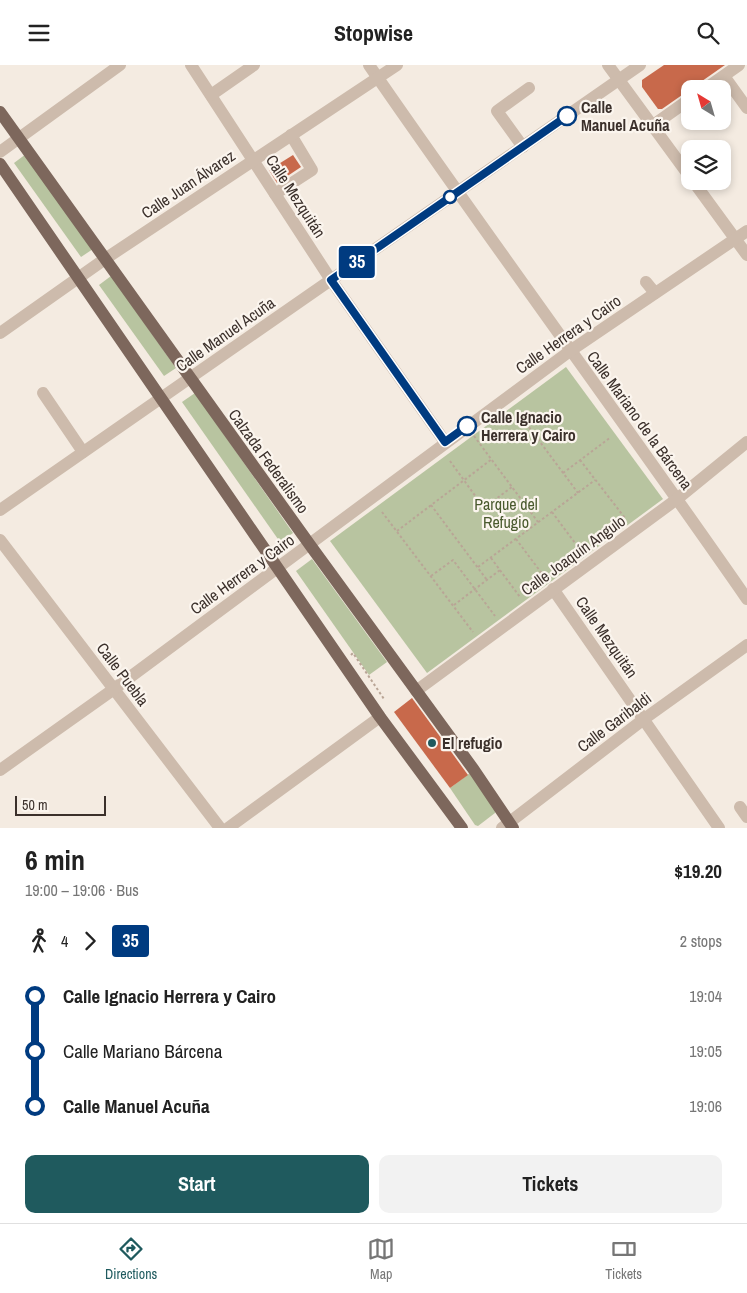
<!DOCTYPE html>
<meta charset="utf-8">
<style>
body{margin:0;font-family:"Archivo Narrow",sans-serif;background:#f2f2f2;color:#222;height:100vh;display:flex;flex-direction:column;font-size:19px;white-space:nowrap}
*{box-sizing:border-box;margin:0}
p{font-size:16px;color:#767676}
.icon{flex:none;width:28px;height:28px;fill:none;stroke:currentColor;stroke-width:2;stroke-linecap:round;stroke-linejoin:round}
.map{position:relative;height:763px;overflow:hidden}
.sheet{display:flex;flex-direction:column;background:#fff;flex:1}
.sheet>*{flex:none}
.badge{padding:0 10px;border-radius:4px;font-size:18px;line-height:32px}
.needle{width:32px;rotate:323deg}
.fabs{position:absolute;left:681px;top:15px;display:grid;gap:10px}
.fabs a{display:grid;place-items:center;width:50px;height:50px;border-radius:10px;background:#fff;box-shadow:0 2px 8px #0003;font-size:25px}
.scale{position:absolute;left:15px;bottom:12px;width:91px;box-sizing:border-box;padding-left:5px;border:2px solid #3b302b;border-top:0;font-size:14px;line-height:18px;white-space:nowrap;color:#3b302b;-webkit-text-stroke:4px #fbf5ee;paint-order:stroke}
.map>.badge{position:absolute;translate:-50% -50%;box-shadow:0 0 0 2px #fff}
.legs{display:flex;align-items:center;gap:8px;height:55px;padding:0 25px;font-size:16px}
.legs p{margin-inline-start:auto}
.headline{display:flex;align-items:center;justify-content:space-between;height:85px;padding:0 25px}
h1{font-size:28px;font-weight:700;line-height:38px}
.primary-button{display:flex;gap:10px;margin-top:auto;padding:10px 25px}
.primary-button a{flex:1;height:58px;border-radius:10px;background:#1f5a5e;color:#fff;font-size:20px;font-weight:700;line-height:58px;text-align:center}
.primary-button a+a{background:#f2f2f2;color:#222}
ul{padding:0 25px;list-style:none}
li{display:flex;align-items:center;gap:18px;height:55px;font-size:19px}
li i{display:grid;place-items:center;width:8px;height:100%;margin:0 6px;background:currentColor}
li i::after{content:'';width:12px;height:12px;margin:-6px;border:4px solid;border-radius:50%;background:#fff}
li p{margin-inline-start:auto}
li:first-child i{background:linear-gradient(#0000 50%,currentColor 0)}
li:last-child i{background:linear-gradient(currentColor 50%,#0000 0)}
header{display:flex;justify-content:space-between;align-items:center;height:65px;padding:0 25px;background:#fff;font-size:22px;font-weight:700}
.menu{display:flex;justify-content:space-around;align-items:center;height:70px;border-top:1px solid #e0e0e0;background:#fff;font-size:14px;color:#767676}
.menu a{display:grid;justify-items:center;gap:2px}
.menu .active{color:#1f5a5e}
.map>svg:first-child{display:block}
.green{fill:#b8c4a0}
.building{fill:#c8694b}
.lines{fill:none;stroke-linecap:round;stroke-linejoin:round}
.path{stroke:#b9a596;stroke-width:2;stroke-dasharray:2.5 2.5;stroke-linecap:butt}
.minor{stroke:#cdbbac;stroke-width:12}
.major{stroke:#7d675c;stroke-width:12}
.line-1-casing{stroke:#fff;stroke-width:11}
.line-1{stroke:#003b80;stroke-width:8}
.stop-1-dot{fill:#fff;stroke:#003b80;stroke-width:2.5}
.poi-dot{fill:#1f5a5e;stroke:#fbf5ee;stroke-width:2}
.labels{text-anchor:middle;stroke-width:4.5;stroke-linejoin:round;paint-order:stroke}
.stop-label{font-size:16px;font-weight:bold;fill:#3b302b;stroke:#fbf5ee;text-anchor:start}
.street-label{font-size:16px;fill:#3b302b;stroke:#fbf5ee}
.park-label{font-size:16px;fill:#4a5a2e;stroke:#fbf5ee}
.poi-label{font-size:16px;font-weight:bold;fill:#3b302b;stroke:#fbf5ee;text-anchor:start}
</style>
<header><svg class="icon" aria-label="menu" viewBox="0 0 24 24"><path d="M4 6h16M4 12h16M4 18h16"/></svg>Stopwise<svg class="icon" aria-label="search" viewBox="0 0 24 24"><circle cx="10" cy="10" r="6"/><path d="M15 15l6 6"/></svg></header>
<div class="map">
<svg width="747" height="763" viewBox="0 0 747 763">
<rect width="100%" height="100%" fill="#f4ebe1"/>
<!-- green -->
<g class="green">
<path d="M 26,89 L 93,184 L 81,192 L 14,98 Z"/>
<path d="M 111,211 L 176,303 L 164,311 L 99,220 Z"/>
<path d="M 566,302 L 663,434 L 427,608 L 330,476 Z"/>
<path d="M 195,328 L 293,468 L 280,477 L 182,337 Z"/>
<path d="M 312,494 L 387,597 L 369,610 L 296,506 Z"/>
<path d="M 470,708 L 496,745 L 495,748 L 478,761 L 475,760 L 450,723 Z"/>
</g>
<!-- building -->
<g class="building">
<path d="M 664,0 L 725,0 L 662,44 L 658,44 L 642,22 L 642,15 Z"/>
<path d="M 293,90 L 301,102 L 277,118 L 269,105 Z"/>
<path d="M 412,633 L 468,710 L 450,723 L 394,647 Z"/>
</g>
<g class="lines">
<!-- path -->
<g class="path">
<path d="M 517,346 L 578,428"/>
<path d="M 474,371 L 538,457"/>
<path d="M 580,395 L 625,453"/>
<path d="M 450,396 L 484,443 L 512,422"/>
<path d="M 563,408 L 611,372"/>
<path d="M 431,440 L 487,515"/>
<path d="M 382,447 L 473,567"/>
<path d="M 552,447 L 581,486"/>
<path d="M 397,466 L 492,394"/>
<path d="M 516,474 L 546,514"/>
<path d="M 491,493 L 520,532"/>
<path d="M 478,502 L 595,415"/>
<path d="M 431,511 L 453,495 L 495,551"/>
<path d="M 454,540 L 500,505"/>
<path d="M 351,590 L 353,588 L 384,634"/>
</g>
<!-- minor -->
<g class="minor">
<path d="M 191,0 L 331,215 L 445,377"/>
<path d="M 369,0 C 493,180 623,355 747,534"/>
<path d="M 608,0 L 690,112"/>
<path d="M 724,11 L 747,43"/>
<path d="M 705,24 L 739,0"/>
<path d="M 211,30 L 254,0"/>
<path d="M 652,61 L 690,34"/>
<path d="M 523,82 L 497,46 L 529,23"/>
<path d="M 0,87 L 120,0"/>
<path d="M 693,116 L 747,190"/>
<path d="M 275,129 L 312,105 L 291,70"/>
<path d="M 646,217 L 655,228"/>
<path d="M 0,268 L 105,194 L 397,0"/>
<path d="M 43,328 L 83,387"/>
<path d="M 0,445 L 640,0"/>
<path d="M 0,475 L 220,763"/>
<path d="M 553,524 L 719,763"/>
<path d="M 416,626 L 677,434 L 747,377"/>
<path d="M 0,705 L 114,624 L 570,286 L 747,166"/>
<path d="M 740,742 L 747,752"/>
<path d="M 228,763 L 380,652"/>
<path d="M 502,763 L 644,654 L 747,580"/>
</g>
<!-- major -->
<g class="major">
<path d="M 0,47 L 310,480 L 474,705 L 513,763"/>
<path d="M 0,99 L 380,652 L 462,763"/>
</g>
</g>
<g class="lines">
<!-- line-1 casing -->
<g class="line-1-casing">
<path id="line-1" d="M 467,361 L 445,377 L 331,215 L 567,51"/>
</g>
<!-- line-1 -->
<use href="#line-1" class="line-1"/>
</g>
<!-- markers -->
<g class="stop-1-dot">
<circle cx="567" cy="51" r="9"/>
<circle cx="450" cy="132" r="6"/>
<circle cx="467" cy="361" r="9"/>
</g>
<circle class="poi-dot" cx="432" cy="678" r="5"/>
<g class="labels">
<!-- stop labels -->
<g class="stop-label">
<text x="581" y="48">Calle<tspan x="581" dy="18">Manuel Acuña</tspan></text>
<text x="481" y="358">Calle Ignacio<tspan x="481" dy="18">Herrera y Cairo</tspan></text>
</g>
<!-- street labels -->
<g class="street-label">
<text transform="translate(188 119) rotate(-34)" y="6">Calle Juan Álvarez</text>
<text transform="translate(296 131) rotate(57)" y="6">Calle Mezquitán</text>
<text transform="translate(225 269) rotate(-35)" y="6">Calle Manuel Acuña</text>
<text transform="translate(568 269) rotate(-35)" y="6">Calle Herrera y Cairo</text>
<text transform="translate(640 355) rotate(54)" y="6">Calle Mariano de la Bárcena</text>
<text transform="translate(269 396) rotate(54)" y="6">Calzada Federalismo</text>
<text transform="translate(573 490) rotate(-36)" y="6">Calle Joaquín Angulo</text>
<text transform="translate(242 509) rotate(-36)" y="6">Calle Herrera y Cairo</text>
<text transform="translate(607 572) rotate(55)" y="6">Calle Mezquitán</text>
<text transform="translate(123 609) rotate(53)" y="6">Calle Puebla</text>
<text transform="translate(614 657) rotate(-37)" y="6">Calle Garibaldi</text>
</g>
<!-- park labels -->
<g class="park-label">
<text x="506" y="445">Parque del<tspan x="506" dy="18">Refugio</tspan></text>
</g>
<!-- poi labels -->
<g class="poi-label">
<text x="442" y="684">El refugio</text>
</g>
</g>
</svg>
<div class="fabs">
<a><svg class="needle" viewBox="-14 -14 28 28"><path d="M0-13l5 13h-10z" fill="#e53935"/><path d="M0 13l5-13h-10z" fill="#767676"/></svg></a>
<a><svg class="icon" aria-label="layers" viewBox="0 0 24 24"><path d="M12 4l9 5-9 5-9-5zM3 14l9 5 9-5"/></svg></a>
</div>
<div class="scale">50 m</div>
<b class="badge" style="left:357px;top:197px;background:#003b80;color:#fff">35</b>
</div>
<section class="sheet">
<div class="headline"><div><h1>6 min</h1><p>19:00 – 19:06 · Bus</p></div><b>$19.20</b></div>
<div class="legs"><svg class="icon" aria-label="walk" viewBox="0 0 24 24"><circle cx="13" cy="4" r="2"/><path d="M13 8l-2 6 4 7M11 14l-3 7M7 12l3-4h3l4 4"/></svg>4<svg class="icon" aria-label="forward" viewBox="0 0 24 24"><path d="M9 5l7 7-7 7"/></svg><b class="badge" style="background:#003b80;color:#fff">35</b><p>2 stops</p></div>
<ul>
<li><i style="color:#003b80"></i><b>Calle Ignacio Herrera y Cairo</b><p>19:04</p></li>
<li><i style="color:#003b80"></i><span>Calle Mariano Bárcena</span><p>19:05</p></li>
<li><i style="color:#003b80"></i><b>Calle Manuel Acuña</b><p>19:06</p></li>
</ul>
<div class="primary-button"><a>Start</a><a>Tickets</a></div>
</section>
<nav class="menu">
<a class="active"><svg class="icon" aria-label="directions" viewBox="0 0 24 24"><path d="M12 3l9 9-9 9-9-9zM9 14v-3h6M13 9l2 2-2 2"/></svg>Directions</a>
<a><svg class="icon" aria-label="map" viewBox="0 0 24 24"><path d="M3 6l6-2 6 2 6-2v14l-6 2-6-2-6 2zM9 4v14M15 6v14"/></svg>Map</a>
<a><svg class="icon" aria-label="tickets" viewBox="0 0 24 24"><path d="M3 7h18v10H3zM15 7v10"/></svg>Tickets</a>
</nav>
